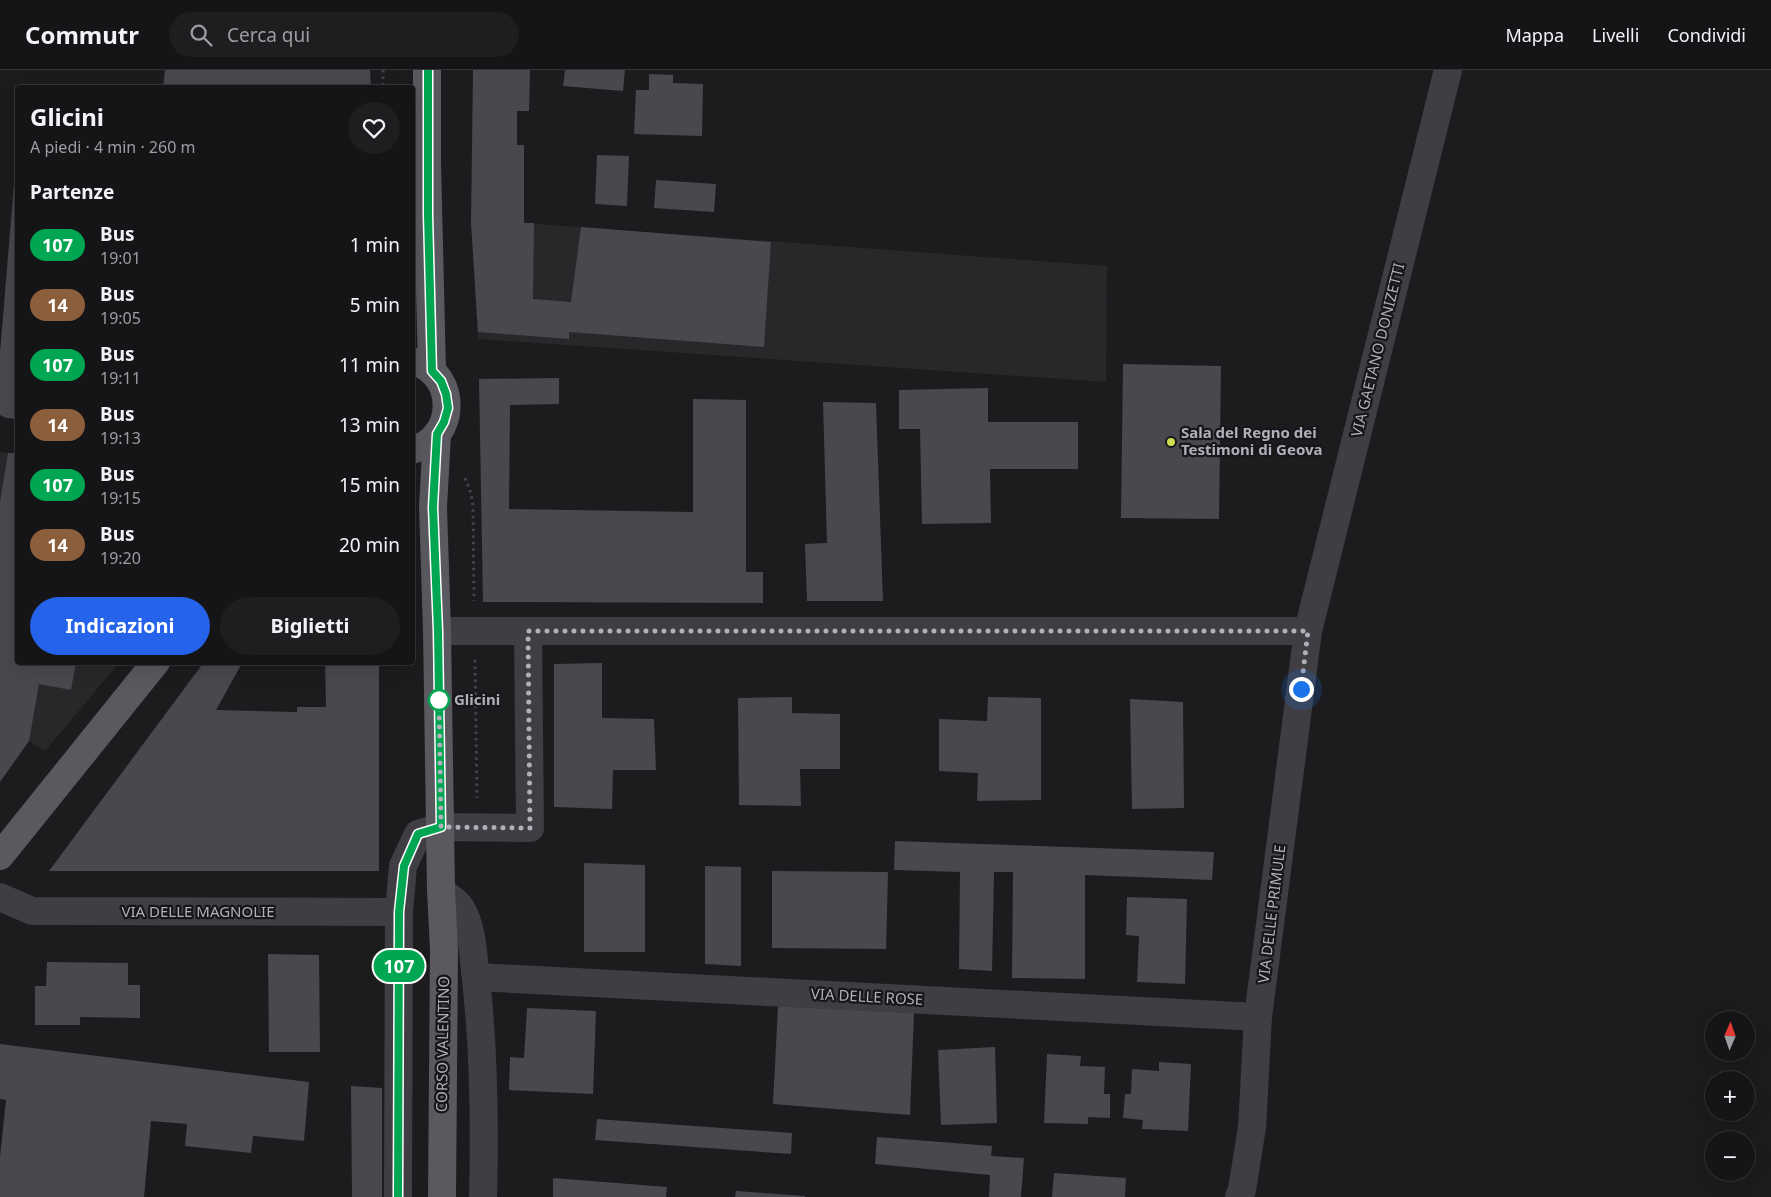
<!DOCTYPE html>
<html lang="it">
<meta charset="utf-8">
<style>
body{margin:0;font-family:"Noto Sans",sans-serif;background:#1e1d1f;color:#f1f3f6;height:100vh;display:flex;flex-direction:column;font-size:19px;white-space:nowrap}
*{box-sizing:border-box;margin:0}
p{font-size:16px;color:#9d9ea1}
.icon{flex:none;width:28px;height:28px;fill:none;stroke:currentColor;stroke-width:2;stroke-linecap:round;stroke-linejoin:round}
.map{position:relative;flex:1;overflow:hidden}
.sheet{position:absolute;left:15px;top:15px;width:400px;height:580px;display:flex;flex-direction:column;background:#151416;border-radius:5px;box-shadow:0 5px 20px #0002,0 0 0 1px #343335}
.sheet>*{flex:none}
.badge{padding:0 10px;border-radius:16px;font-size:18px;line-height:32px}
.needle{width:32px;rotate:2deg}
.buttons{position:absolute;left:1705px;top:941px;display:grid;gap:10px}
.buttons a{display:grid;place-items:center;width:50px;height:50px;border-radius:50%;background:#151416;box-shadow:0 5px 20px #0002,0 0 0 1px #343335;font-size:25px}
.you{position:absolute;width:25px;height:25px;margin:-12px;border:4px solid #fff;border-radius:50%;background:#1a73e8;box-shadow:0 0 0 8px #1a73e833}
.map>.badge{position:absolute;translate:-50% -50%;box-shadow:0 0 0 2px #fff}
h2{padding:0 15px;font-size:19px;line-height:45px}
.round{display:grid;place-items:center;flex:none;width:52px;height:52px;border-radius:26px;background:#1e1d1f}
.overview{display:flex;align-items:center;justify-content:space-between;height:85px;padding:0 15px}
h1{font-size:24px;font-weight:700;line-height:38px}
.primary-button{display:flex;gap:10px;margin-top:auto;padding:10px 15px}
.primary-button a{flex:1;height:58px;border-radius:30px;background:#2563eb;color:#fff;font-size:20px;font-weight:700;line-height:58px;text-align:center}
.primary-button a+a{background:#1e1d1f;color:#f1f3f6}
ul{padding:0;list-style:none}
li{display:flex;align-items:center;gap:15px;height:60px;padding:0 15px}
li div{flex:1}
li b{display:block;font-size:19px}
li em{font-style:normal}
li .badge{min-width:55px;font-weight:700;text-align:center}
header{display:flex;align-items:center;gap:30px;box-sizing:border-box;height:70px;padding:0 25px;background:#151416;border-bottom:1px solid #343335}
header strong{font-size:24px}
nav{display:flex;gap:28px;margin-inline-start:auto;font-size:18px}
.search{width:350px;height:45px;background:#1e1d1f;display:flex;align-items:center;gap:12px;box-sizing:border-box;padding:0 18px;border-radius:28px;color:#9d9ea1;font-size:19px}
.map>svg:first-child{display:block}
.built{fill:#28272a}
.building{fill:#49484d}
.lines{fill:none;stroke-linecap:round;stroke-linejoin:round}
.path{stroke:#45444a;stroke-width:3;stroke-dasharray:2.5 4;stroke-linecap:butt}
.minor{stroke:#403e43;stroke-width:28}
.major{stroke:#5a5960;stroke-width:28}
.line-casing{stroke:#fff;stroke-width:11}
.line{stroke:#00a651;stroke-width:8}
.walk{stroke:#b1afbb;stroke-width:5;stroke-dasharray:0 9}
.poi-dot{fill:#cedd52;stroke:#171618;stroke-width:2}
.stop-dot{fill:#fff;stroke:#00a651;stroke-width:2.5}
.labels{text-anchor:middle;stroke-width:4.5;stroke-linejoin:round;paint-order:stroke}
.street-label{font-size:15px;fill:#b1afbb;stroke:#171618}
.poi-label{font-size:15px;font-weight:bold;fill:#b1afbb;stroke:#171618;text-anchor:start}
.stop-label{font-size:15px;font-weight:bold;fill:#b1afbb;stroke:#171618;text-anchor:start}
</style>
<header>
<strong>Commutr</strong>
<div class="search"><svg class="icon" aria-label="search" viewBox="0 0 24 24"><circle cx="10" cy="10" r="6"/><path d="M15 15l6 6"/></svg>Cerca qui</div>
<nav><a>Mappa</a><a>Livelli</a><a>Condividi</a></nav>
</header>
<div class="map">
<svg width="1771" height="1127" viewBox="0 0 1771 1127">
<rect width="100%" height="100%" fill="#1c1b1d"/>
<!-- built -->
<g class="built">
<path d="M 471,152 L 524,153 L 1107,196 L 1106,312 L 478,269 Z"/>
<path d="M 0,382 L 17,384 L 18,592 L 119,593 L 45,681 L 29,671 L 0,666 Z"/>
</g>
<!-- building -->
<g class="building">
<path d="M 165,0 L 370,0 L 371,18 L 163,18 Z"/>
<path d="M 473,0 L 530,0 L 529,41 L 517,41 L 517,75 L 524,75 L 524,153 L 534,153 L 533,229 L 571,232 L 581,157 L 771,172 L 764,277 L 569,262 L 569,269 L 478,262 L 471,152 Z"/>
<path d="M 565,0 L 625,0 L 623,21 L 563,16 Z"/>
<path d="M 649,4 L 673,5 L 673,13 L 703,14 L 702,66 L 634,64 L 636,20 L 649,20 Z"/>
<path d="M 597,85 L 629,86 L 627,136 L 595,134 Z"/>
<path d="M 16,90 L 18,90 L 18,349 L 6,348 L 0,345 L 0,283 Z"/>
<path d="M 656,110 L 716,114 L 714,142 L 654,138 Z"/>
<path d="M 1123,294 L 1221,296 L 1219,449 L 1121,448 Z"/>
<path d="M 559,308 L 559,334 L 510,335 L 509,439 L 693,442 L 693,329 L 746,330 L 746,502 L 763,502 L 763,533 L 483,532 L 479,309 Z"/>
<path d="M 988,318 L 988,352 L 1078,352 L 1078,399 L 990,399 L 991,453 L 922,454 L 920,359 L 899,359 L 899,320 Z"/>
<path d="M 823,332 L 876,333 L 883,531 L 807,531 L 805,474 L 827,473 Z"/>
<path d="M 8,383 L 18,383 L 18,592 L 76,592 L 71,620 L 39,614 L 29,671 L 0,712 L 0,432 Z"/>
<path d="M 204,592 L 237,592 L 241,595 L 216,640 L 297,642 L 297,637 L 326,637 L 325,592 L 379,592 L 379,801 L 49,801 Z"/>
<path d="M 602,593 L 602,648 L 654,649 L 656,700 L 613,700 L 612,739 L 554,737 L 554,594 Z"/>
<path d="M 792,627 L 792,643 L 840,644 L 840,699 L 800,699 L 801,736 L 739,735 L 738,628 Z"/>
<path d="M 988,627 L 1041,628 L 1041,730 L 977,731 L 978,703 L 939,701 L 939,649 L 987,651 Z"/>
<path d="M 1130,629 L 1183,632 L 1184,738 L 1132,739 Z"/>
<path d="M 895,771 L 1214,782 L 1212,810 L 1085,805 L 1085,909 L 1012,908 L 1013,802 L 994,802 L 992,901 L 959,899 L 960,802 L 894,800 Z"/>
<path d="M 584,793 L 645,795 L 645,882 L 584,882 Z"/>
<path d="M 705,796 L 741,797 L 741,896 L 705,894 Z"/>
<path d="M 772,801 L 888,802 L 886,879 L 772,878 Z"/>
<path d="M 1127,827 L 1187,829 L 1185,914 L 1137,912 L 1139,866 L 1126,865 Z"/>
<path d="M 268,884 L 319,885 L 320,982 L 269,982 Z"/>
<path d="M 47,892 L 128,893 L 128,915 L 140,915 L 140,948 L 80,947 L 80,955 L 35,955 L 35,916 L 46,916 Z"/>
<path d="M 778,936 L 914,943 L 910,1045 L 773,1034 Z"/>
<path d="M 527,938 L 596,941 L 593,1024 L 509,1020 L 510,987 L 524,988 Z"/>
<path d="M 0,974 L 309,1012 L 304,1071 L 253,1066 L 251,1083 L 185,1076 L 187,1054 L 151,1051 L 144,1127 L 0,1127 L 0,1087 L 6,1030 L 0,1029 Z"/>
<path d="M 995,977 L 997,1053 L 941,1055 L 938,980 Z"/>
<path d="M 1047,984 L 1081,986 L 1080,996 L 1105,997 L 1104,1024 L 1110,1024 L 1110,1048 L 1088,1047 L 1088,1054 L 1044,1053 Z"/>
<path d="M 1159,992 L 1191,994 L 1188,1061 L 1142,1059 L 1143,1050 L 1123,1048 L 1125,1024 L 1131,1024 L 1132,999 L 1159,1001 Z"/>
<path d="M 351,1016 L 382,1018 L 382,1127 L 352,1127 Z"/>
<path d="M 597,1049 L 792,1063 L 791,1084 L 595,1070 Z"/>
<path d="M 877,1067 L 992,1076 L 991,1086 L 1024,1088 L 1021,1127 L 989,1127 L 990,1105 L 875,1094 Z"/>
<path d="M 1054,1103 L 1126,1108 L 1125,1127 L 1052,1127 Z"/>
<path d="M 553,1108 L 667,1117 L 666,1127 L 553,1127 Z"/>
<path d="M 736,1121 L 805,1126 L 805,1127 L 735,1127 Z"/>
</g>
<g class="lines">
<!-- path -->
<g class="path">
<path d="M 383,0 L 383,18"/>
<path d="M 465,408 L 471,423 L 473,436 L 474,531"/>
<path d="M 475,590 L 477,728"/>
</g>
<!-- minor -->
<g class="minor">
<path d="M 437,561 L 1308,561"/>
<path d="M 441,820 C 447,826 456,831 461,838 C 472,856 473,882 475,901 C 484,976 485,1052 483,1127"/>
<path d="M 0,827 L 32,841 L 399,842"/>
<path d="M 476,907 L 1258,947"/>
<path d="M 398,1127 L 399,842 L 403,796 L 418,764 L 441,757 L 530,758 L 528,561"/>
<path d="M 1239,1127 L 1242,1120 L 1252,1057 L 1258,947 L 1308,561 L 1448,0"/>
</g>
<!-- major -->
<g class="major">
<path d="M 427,0 L 427,92 L 432,301"/>
<path d="M 437,364 L 433,437 L 437,561 L 441,820 L 444,880 L 442,1127"/>
<path d="M 412,380 C 457,369 458,306 416,292"/>
<path d="M 0,786 L 156,592"/>
</g>
</g>
<g class="lines">
<!-- line casing -->
<g class="line-casing">
<path id="line" d="M 398,1127 L 399,842 L 404,796 L 418,764 L 441,757 L 438,561 L 433,437 L 437,364 L 444,352 L 448,338 L 446,324 L 441,311 L 432,301 L 428,144 L 428,0"/>
</g>
<!-- line -->
<use href="#line" class="line"/>
<!-- walk -->
<path class="walk" d="M 439,630 L 441,757 L 530,758 L 528,561 L 1308,561 L 1301,619"/>
</g>
<!-- markers -->
<circle class="poi-dot" cx="1171" cy="372" r="5"/>
<circle class="stop-dot" cx="439" cy="630" r="10"/>
<g class="labels">
<!-- street labels -->
<g class="street-label">
<text transform="translate(1378 280) rotate(-76)" y="5">VIA GAETANO DONIZETTI</text>
<text x="198" y="847">VIA DELLE MAGNOLIE</text>
<text transform="translate(1272 844) rotate(-83)" y="5">VIA DELLE PRIMULE</text>
<text transform="translate(867 927) rotate(3)" y="5">VIA DELLE ROSE</text>
<text transform="translate(443 974) rotate(-89)" y="5">CORSO VALENTINO</text>
</g>
<!-- poi labels -->
<g class="poi-label">
<text x="1181" y="368">Sala del Regno dei<tspan x="1181" dy="17">Testimoni di Geova</tspan></text>
</g>
<!-- stop labels -->
<g class="stop-label">
<text x="454" y="635">Glicini</text>
</g>
</g>
</svg>
<div class="buttons">
<a><svg class="needle" viewBox="-14 -14 28 28"><path d="M0-13l5 13h-10z" fill="#e53935"/><path d="M0 13l5-13h-10z" fill="#9d9ea1"/></svg></a>
<a>+</a>
<a>−</a>
</div>
<div class="you" style="left:1301px;top:619px"></div>
<b class="badge" style="left:399px;top:896px;background:#00a651;color:#fff">107</b>
<section class="sheet">
<div class="overview"><div><h1>Glicini</h1><p>A piedi · 4 min · 260 m</p></div><a class="round"><svg class="icon" aria-label="heart" viewBox="0 0 24 24"><path d="M12 20l-8-8c-3-5 5-10 8-4 3-6 11-1 8 4z"/></svg></a></div>
<h2>Partenze</h2>
<ul>
<li><span class="badge" style="background:#00a651;color:#fff">107</span><div><b>Bus</b><p>19:01</p></div><em>1 min</em></li>
<li><span class="badge" style="background:#8b5e3c;color:#fff">14</span><div><b>Bus</b><p>19:05</p></div><em>5 min</em></li>
<li><span class="badge" style="background:#00a651;color:#fff">107</span><div><b>Bus</b><p>19:11</p></div><em>11 min</em></li>
<li><span class="badge" style="background:#8b5e3c;color:#fff">14</span><div><b>Bus</b><p>19:13</p></div><em>13 min</em></li>
<li><span class="badge" style="background:#00a651;color:#fff">107</span><div><b>Bus</b><p>19:15</p></div><em>15 min</em></li>
<li><span class="badge" style="background:#8b5e3c;color:#fff">14</span><div><b>Bus</b><p>19:20</p></div><em>20 min</em></li>
</ul>
<div class="primary-button"><a>Indicazioni</a><a>Biglietti</a></div>
</section>
</div>
